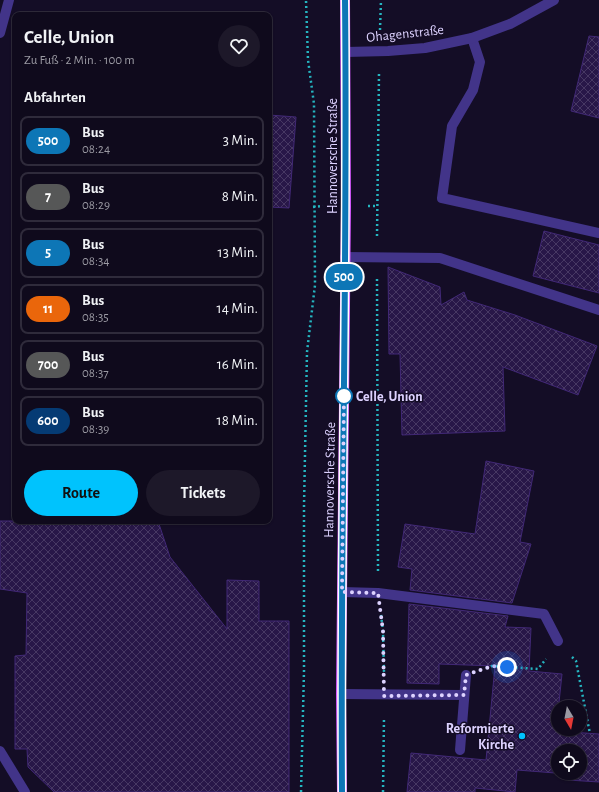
<!DOCTYPE html>
<html lang="de">
<meta charset="utf-8">
<style>
body{margin:0;font-family:"Alegreya Sans",sans-serif;background:#1d1829;color:#f1f3f6;height:100vh;display:flex;flex-direction:column;font-size:15px;white-space:nowrap}
*{box-sizing:border-box;margin:0}
p{font-size:13px;color:#9b9aa3}
.icon{flex:none;width:22px;height:22px;fill:none;stroke:currentColor;stroke-width:2;stroke-linecap:round;stroke-linejoin:round}
.map{position:relative;flex:1;overflow:hidden}
.sheet{position:absolute;left:12px;top:12px;width:260px;height:512px;display:flex;flex-direction:column;background:#0f0a1c;border-radius:8px;box-shadow:0 1px 3px #0004,0 0 0 1px #2f2b3b}
.sheet>*{flex:none}
.badge{padding:0 8px;border-radius:13px;font-size:14px;line-height:26px}
.needle{width:26px;rotate:170deg}
.fabs{position:absolute;left:551px;top:700px;display:grid;gap:8px}
.fabs a{display:grid;place-items:center;width:36px;height:36px;border-radius:50%;background:#0f0a1c;box-shadow:0 1px 3px #0004,0 0 0 1px #2f2b3b;font-size:20px}
.you{position:absolute;width:20px;height:20px;margin:-10px;border:3px solid #fff;border-radius:50%;background:#1a73e8;box-shadow:0 0 0 6px #1a73e833}
.map>.badge{position:absolute;translate:-50% -50%;box-shadow:0 0 0 2px #fff}
h2{padding:0 12px;font-size:15px;line-height:36px}
.round{display:grid;place-items:center;flex:none;width:42px;height:42px;border-radius:21px;background:#1d1829}
.head{display:flex;align-items:center;justify-content:space-between;height:68px;padding:0 12px}
h1{font-size:19px;font-weight:700;line-height:30px}
.primary-button{display:flex;gap:8px;margin-top:auto;padding:8px 12px}
.primary-button a{flex:1;height:46px;border-radius:24px;background:#00c3fd;color:#111;font-size:16px;font-weight:700;line-height:46px;text-align:center}
.primary-button a+a{background:#1d1829;color:#f1f3f6}
ul{padding:0;list-style:none}
li{display:flex;align-items:center;gap:12px;height:50px;margin:0 8px 6px;padding:0 4px;border:2px solid #2f2b3b;border-radius:8px}
li div{flex:1}
li b{display:block;font-size:15px}
li em{font-style:normal}
li .badge{min-width:44px;font-weight:700;text-align:center}
.map>svg:first-child{display:block}
.building{fill:url(#building-cross-hatch);stroke:#412876;fill-rule:evenodd}
.lines{fill:none;stroke-linecap:round;stroke-linejoin:round}
.path{stroke:#25b5c0;stroke-width:2.5;stroke-dasharray:2 3;stroke-linecap:butt}
.service{stroke:#423489;stroke-width:10}
.minor{stroke:#423489;stroke-width:10}
.primary{stroke:#d759ff;stroke-width:10}
.line-casing{stroke:#fff;stroke-width:9}
.line{stroke:#0d76b6;stroke-width:6}
.walk{stroke:#ddd2ff;stroke-width:4;stroke-dasharray:0 7.2}
.stop-dot{fill:#fff;stroke:#0d76b6;stroke-width:2}
.poi-dot{fill:#00c3fd;stroke:#140d26;stroke-width:1.5}
.labels{text-anchor:middle;stroke-width:3;stroke-linejoin:round;paint-order:stroke}
.street-label{font-size:14px;fill:#ddd2ff;stroke:#140d26}
.stop-label{font-size:14px;font-weight:bold;fill:#ddd2ff;stroke:#140d26;text-anchor:start}
.poi-label{font-size:14px;font-weight:bold;fill:#ddd2ff;stroke:#140d26;text-anchor:end}
</style>
<div class="map">
<svg width="599" height="792" viewBox="0 0 599 792">
<defs>
<pattern id="building-cross-hatch" width="8" height="8" patternUnits="userSpaceOnUse"><rect width="8" height="8" fill="#281748"/><path d="M0 0l8 8M0 8l8-8" fill="none" stroke="#473863"/></pattern>
</defs>
<rect width="100%" height="100%" fill="#140d26"/>
<!-- building -->
<g class="building">
<path d="M 589,36 L 599,37 L 599,118 L 571,111 Z"/>
<path d="M 269,115 L 296,117 L 289,208 L 269,207 Z"/>
<path d="M 544,231 L 599,245 L 599,293 L 533,276 Z"/>
<path d="M 388,267 L 440,287 L 441,305 L 464,292 L 467,300 L 515,315 L 597,346 L 578,395 L 503,367 L 505,431 L 402,435 L 400,354 L 389,354 Z"/>
<path d="M 486,461 L 534,471 L 520,542 L 531,544 L 512,603 L 410,590 L 412,569 L 398,567 L 405,524 L 475,534 Z"/>
<path d="M 0,521 L 158,521 L 170,557 L 227,629 L 227,580 L 259,581 L 259,621 L 289,621 L 289,792 L 54,792 L 28,767 L 27,749 L 15,749 L 15,656 L 26,655 L 27,593 L 0,589 Z"/>
<path d="M 409,604 L 508,616 L 505,627 L 531,628 L 529,671 L 562,674 L 556,731 L 599,734 L 599,782 L 568,780 L 568,774 L 517,770 L 515,792 L 475,788 L 475,792 L 407,792 L 411,753 L 486,760 L 495,666 L 439,664 L 439,684 L 407,683 ZM 558,751 L 580,751 L 580,773 L 558,773 Z"/>
</g>
<g class="lines">
<!-- path -->
<g class="path">
<path d="M 380,30 L 381,0"/>
<path d="M 368,206 L 378,206"/>
<path d="M 313,207 L 323,206"/>
<path d="M 377,236 L 379,73"/>
<path d="M 377,279 L 378,572"/>
<path d="M 381,615 L 383,631 L 384,672"/>
<path d="M 572,657 L 576,661 L 590,734"/>
<path d="M 486,668 L 492,666 L 538,669 L 546,659"/>
<path d="M 301,792 L 304,671 L 304,506 L 307,352 L 315,285 L 314,104 L 308,60 L 306,0"/>
<path d="M 383,792 L 384,717"/>
</g>
<!-- service -->
<g class="service">
<path d="M 472,38 L 480,62 L 473,90 L 452,126 L 442,198 L 599,233"/>
<path d="M 345,257 L 440,258 L 599,310"/>
<path d="M 342,592 L 378,593 L 544,614 L 558,641"/>
<path d="M 341,694 L 464,695"/>
<path d="M 460,750 L 466,675"/>
</g>
<!-- minor -->
<g class="minor">
<path d="M 0,33 L 9,0"/>
<path d="M 346,52 L 388,51 L 425,48 L 472,38 L 510,24 L 554,0"/>
<path d="M 0,751 L 25,792"/>
</g>
<!-- primary -->
<path class="primary" d="M 342,792 L 341,694 L 346,206 L 345,0"/>
</g>
<g class="lines">
<!-- line casing -->
<g class="line-casing">
<path id="line" d="M 342,792 C 340,528 348,264 345,0"/>
</g>
<!-- line -->
<use href="#line" class="line"/>
<!-- walk -->
<path class="walk" d="M 344,396 L 344,391 L 342,592 L 378,593 L 383,631 L 384,696 L 464,695 L 466,675 L 492,666 L 507,667"/>
</g>
<!-- markers -->
<circle class="stop-dot" cx="344" cy="396" r="8"/>
<circle class="poi-dot" cx="522" cy="736" r="4"/>
<g class="labels">
<!-- street labels -->
<g class="street-label">
<text transform="translate(405 33) rotate(-6)" y="5">Ohagenstraße</text>
<text transform="translate(332 156) rotate(-90)" y="5">Hannoversche Straße</text>
<text transform="translate(329 480) rotate(-89)" y="5">Hannoversche Straße</text>
</g>
<!-- stop labels -->
<g class="stop-label">
<text x="356" y="401">Celle, Union</text>
</g>
<!-- poi labels -->
<g class="poi-label">
<text x="514" y="733">Reformierte<tspan x="514" dy="16">Kirche</tspan></text>
</g>
</g>
</svg>
<div class="fabs">
<a><svg class="needle" viewBox="-14 -14 28 28"><path d="M0-13l5 13h-10z" fill="#e53935"/><path d="M0 13l5-13h-10z" fill="#9b9aa3"/></svg></a>
<a><svg class="icon" aria-label="locate" viewBox="0 0 24 24"><circle cx="12" cy="12" r="6"/><path d="M12 2v4M12 18v4M2 12h4M18 12h4"/></svg></a>
</div>
<div class="you" style="left:507px;top:667px"></div>
<b class="badge" style="left:344px;top:277px;background:#0d76b6;color:#fff">500</b>
<section class="sheet">
<div class="head"><div><h1>Celle, Union</h1><p>Zu Fuß · 2 Min. · 100 m</p></div><a class="round"><svg class="icon" aria-label="heart" viewBox="0 0 24 24"><path d="M12 20l-8-8c-3-5 5-10 8-4 3-6 11-1 8 4z"/></svg></a></div>
<h2>Abfahrten</h2>
<ul>
<li><span class="badge" style="background:#0d76b6;color:#fff">500</span><div><b>Bus</b><p>08:24</p></div><em>3 Min.</em></li>
<li><span class="badge" style="background:#565757;color:#fff">7</span><div><b>Bus</b><p>08:29</p></div><em>8 Min.</em></li>
<li><span class="badge" style="background:#0d76b6;color:#fff">5</span><div><b>Bus</b><p>08:34</p></div><em>13 Min.</em></li>
<li><span class="badge" style="background:#ea660b;color:#fff">11</span><div><b>Bus</b><p>08:35</p></div><em>14 Min.</em></li>
<li><span class="badge" style="background:#565757;color:#fff">700</span><div><b>Bus</b><p>08:37</p></div><em>16 Min.</em></li>
<li><span class="badge" style="background:#053b74;color:#fff">600</span><div><b>Bus</b><p>08:39</p></div><em>18 Min.</em></li>
</ul>
<div class="primary-button"><a>Route</a><a>Tickets</a></div>
</section>
</div>
